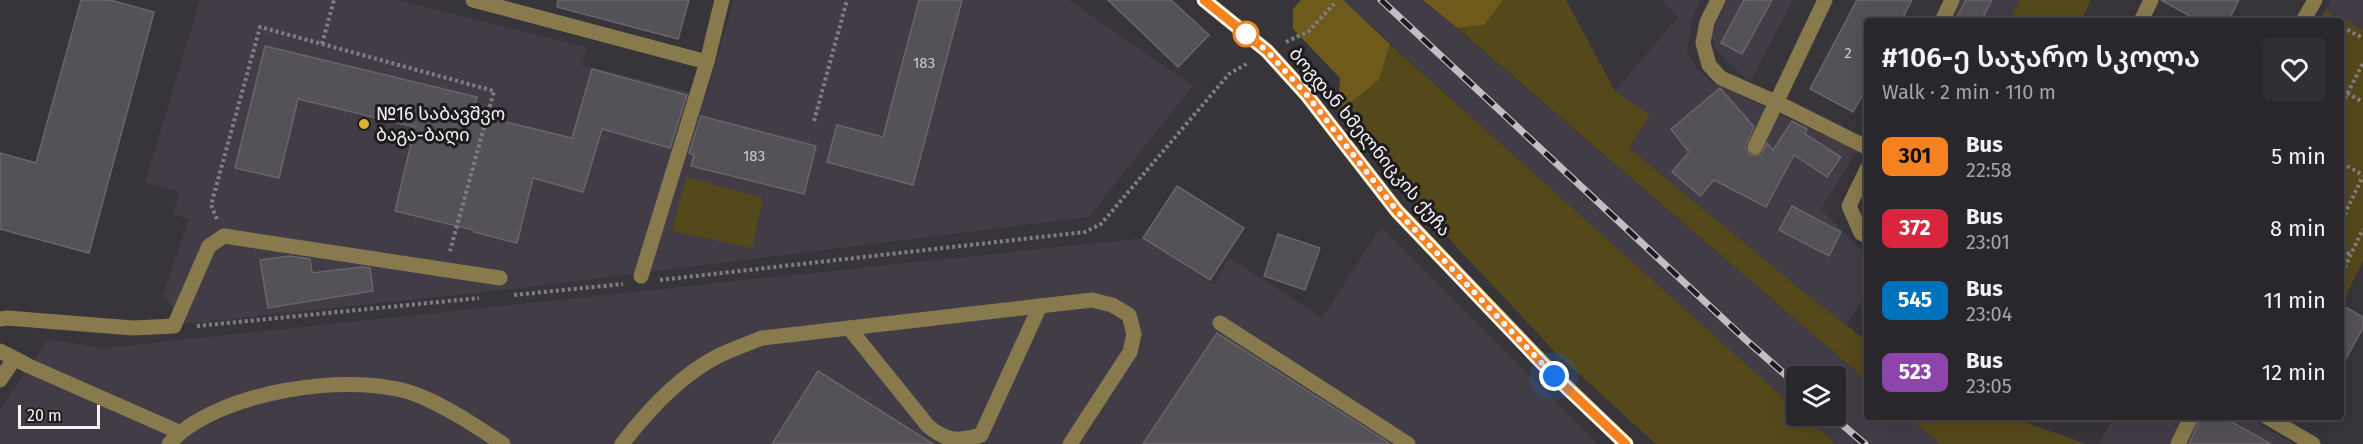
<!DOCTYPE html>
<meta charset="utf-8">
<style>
body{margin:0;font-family:"Fira Sans","Noto Sans Georgian",sans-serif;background:#312f34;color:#f1f3f6;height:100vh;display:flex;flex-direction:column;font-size:22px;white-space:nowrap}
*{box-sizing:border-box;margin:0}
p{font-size:20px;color:#a5a5a9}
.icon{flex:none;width:33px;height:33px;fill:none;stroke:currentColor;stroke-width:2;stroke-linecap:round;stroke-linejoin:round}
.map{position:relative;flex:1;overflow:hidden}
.panel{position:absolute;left:1864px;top:18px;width:480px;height:402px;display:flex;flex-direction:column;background:#29272c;border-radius:6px;box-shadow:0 6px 24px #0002,0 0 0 2px #454448}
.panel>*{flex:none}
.badge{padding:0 12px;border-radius:9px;font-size:21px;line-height:39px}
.controls{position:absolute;left:1786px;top:366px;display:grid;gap:12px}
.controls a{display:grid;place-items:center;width:60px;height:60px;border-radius:6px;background:#29272c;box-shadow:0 6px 24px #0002,0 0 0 2px #454448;font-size:30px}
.scale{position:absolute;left:18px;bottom:15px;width:82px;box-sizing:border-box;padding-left:6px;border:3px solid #f6f3f7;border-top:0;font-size:16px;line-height:21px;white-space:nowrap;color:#f6f3f7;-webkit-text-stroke:4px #1e1c1f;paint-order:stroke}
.you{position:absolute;width:30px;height:30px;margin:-15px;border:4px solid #fff;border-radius:50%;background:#1a73e8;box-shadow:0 0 0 9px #1a73e833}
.map>.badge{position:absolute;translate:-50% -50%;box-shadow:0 0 0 3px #fff}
.round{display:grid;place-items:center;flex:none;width:63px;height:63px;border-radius:6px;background:#312f34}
.headline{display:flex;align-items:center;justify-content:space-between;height:102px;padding:0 18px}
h1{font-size:28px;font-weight:600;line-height:45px}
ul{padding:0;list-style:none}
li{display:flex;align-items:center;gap:18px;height:72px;padding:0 18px}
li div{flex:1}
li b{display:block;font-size:22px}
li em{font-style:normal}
li .badge{min-width:66px;font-weight:700;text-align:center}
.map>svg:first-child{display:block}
.built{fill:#423c47}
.green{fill:#55481b}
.forest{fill:#6e5b1b}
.building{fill:#545157;stroke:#69656c;stroke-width:1.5}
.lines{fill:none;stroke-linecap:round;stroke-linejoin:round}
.path{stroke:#817e83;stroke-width:4;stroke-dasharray:3 3;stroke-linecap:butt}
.minor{stroke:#887a4d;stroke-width:15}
.major{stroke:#dbbe5a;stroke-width:15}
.rail-casing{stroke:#c2bfc3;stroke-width:7}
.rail{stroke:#1e1c1f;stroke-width:4.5;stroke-dasharray:14;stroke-linecap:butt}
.line-casing{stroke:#fff;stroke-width:14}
.line{stroke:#f58220;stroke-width:9}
.walk{stroke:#f6f3f7;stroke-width:6;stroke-dasharray:0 10.8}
.stop-dot{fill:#fff;stroke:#f58220;stroke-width:3}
.poi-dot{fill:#d7b434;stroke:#1e1c1f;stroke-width:2}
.labels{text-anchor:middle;stroke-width:6;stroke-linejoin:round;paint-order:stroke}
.number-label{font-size:15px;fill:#cecacf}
.poi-label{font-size:18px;fill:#f6f3f7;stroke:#1e1c1f;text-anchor:start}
.street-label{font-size:18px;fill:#f6f3f7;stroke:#1e1c1f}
</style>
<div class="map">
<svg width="2363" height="444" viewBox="0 0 2363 444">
<rect width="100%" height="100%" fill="#37343a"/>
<!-- built -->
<g class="built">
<path d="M 200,0 L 398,0 L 587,47 L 582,65 L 706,96 L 734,0 L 1069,0 L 1193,86 L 1089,217 L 521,288 L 185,324 L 163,295 L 189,219 L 173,214 L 180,192 L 145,182 Z"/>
<path d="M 1343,0 L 1423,0 L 1867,381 L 1868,417 L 1909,417 L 1940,444 L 1836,444 L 1804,416 L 1836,416 L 1836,376 L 1797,376 L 1797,410 L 1604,237 Z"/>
<path d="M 1661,0 L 1701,0 L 1693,16 L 1687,50 L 1696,68 L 1712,82 L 1857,151 L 1821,209 L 1867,256 L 1867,292 L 1846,325 L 1815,301 L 1628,147 L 1615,91 L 1678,17 Z"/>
<path d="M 1727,0 L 1793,0 L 1750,82 L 1728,63 L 1715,47 L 1711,34 Z"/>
<path d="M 1957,0 L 2022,0 L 2011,21 L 1946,21 Z"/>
<path d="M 2331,0 L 2363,0 L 2363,30 L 2325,10 Z"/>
<path d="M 1381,227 L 1598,444 L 0,444 L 0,410 L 48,339 L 103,348 L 1143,238 L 1214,285 L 1229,257 L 1322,318 Z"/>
<path d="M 2113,417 L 2246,417 L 2294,444 L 2099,444 Z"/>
</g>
<!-- green -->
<g class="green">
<path d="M 1502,0 L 1566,0 L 1615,91 L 1650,115 L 1629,148 L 1815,301 L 1867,341 L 1867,381 L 1457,28 L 1484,25 Z"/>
<path d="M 2020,0 L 2091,0 L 2081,21 L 2009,21 Z"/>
<path d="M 2325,10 L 2363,30 L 2363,261 L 2343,301 L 2342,300 L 2342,21 L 2320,21 Z"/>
<path d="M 1390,44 L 1797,410 L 1797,416 L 1804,416 L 1836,444 L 1656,444 L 1557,354 L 1377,162 L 1338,113 L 1379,80 Z"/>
<path d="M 686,177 L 763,198 L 752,248 L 672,231 Z"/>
<path d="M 1909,417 L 2010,417 L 2087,444 L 1940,444 Z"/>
</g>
<!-- forest -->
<g class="forest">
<path d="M 1301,0 L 1343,0 L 1390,44 L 1379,80 L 1338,113 L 1340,78 L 1293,29 L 1293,9 Z"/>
<path d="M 1423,0 L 1502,0 L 1502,1 L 1484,25 L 1457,28 Z"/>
</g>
<!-- building -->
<g class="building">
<path d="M 81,0 L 110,0 L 154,12 L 89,253 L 0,229 L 0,153 L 36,163 Z"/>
<path d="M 558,0 L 689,0 L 678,39 L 557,7 Z"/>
<path d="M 919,0 L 962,0 L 913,185 L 827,162 L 837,125 L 883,137 Z"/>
<path d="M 1108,0 L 1171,0 L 1209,35 L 1178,67 Z"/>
<path d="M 1744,0 L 1772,0 L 1742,54 L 1721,43 Z"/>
<path d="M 1857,0 L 1912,0 L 1901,21 L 1868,21 L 1868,85 L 1853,112 L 1810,89 Z"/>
<path d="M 1966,0 L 1992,0 L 1981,21 L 1955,21 Z"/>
<path d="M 2161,0 L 2239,0 L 2228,21 L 2199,21 Z"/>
<path d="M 265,46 L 477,97 L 473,114 L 572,138 L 592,69 L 687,95 L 670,148 L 602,129 L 583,192 L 533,178 L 517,243 L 474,232 L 474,230 L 395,211 L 415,127 L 298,99 L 279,178 L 235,168 Z"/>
<path d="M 1720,88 L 1754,127 L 1745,147 L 1750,155 L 1761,155 L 1767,143 L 1773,150 L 1792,121 L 1807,129 L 1805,134 L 1841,157 L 1827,177 L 1794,155 L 1766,207 L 1714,180 L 1700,196 L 1672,172 L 1689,152 L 1671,129 Z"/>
<path d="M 701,116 L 816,146 L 804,194 L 691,166 L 694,155 L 689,153 Z"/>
<path d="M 1177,186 L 1244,228 L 1210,280 L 1143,238 Z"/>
<path d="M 1792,206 L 1841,232 L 1829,256 L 1779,230 Z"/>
<path d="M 1278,234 L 1320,248 L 1305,290 L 1264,276 Z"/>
<path d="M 290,256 L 310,259 L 312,273 L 361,267 L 370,268 L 373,291 L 268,308 L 260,260 Z"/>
<path d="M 2342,305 L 2363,317 L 2363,328 L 2342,366 Z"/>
<path d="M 1217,333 L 1383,439 L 1390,444 L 1143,444 Z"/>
<path d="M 818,371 L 933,444 L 772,444 Z"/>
<path d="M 2201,417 L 2223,417 L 2271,444 L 2189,444 Z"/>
</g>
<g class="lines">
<!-- path -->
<g class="path">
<path d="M 2342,27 L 2363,38"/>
<path d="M 1286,42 L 1309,31 L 1334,4"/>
<path d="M 322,44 L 334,0"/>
<path d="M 2342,90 L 2363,102"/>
<path d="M 2342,104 L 2363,63"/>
<path d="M 814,121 L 847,0"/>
<path d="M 2342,163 L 2363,175"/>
<path d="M 217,219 L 211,205 L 260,27 L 494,91 L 450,251"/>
<path d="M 2342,220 L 2363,176"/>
<path d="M 2342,249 L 2351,255"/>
<path d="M 2342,273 L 2363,229"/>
<path d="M 660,280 L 1085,232 L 1101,224 L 1229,74 L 1248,63"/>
<path d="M 514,295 L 623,284"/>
<path d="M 197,326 L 479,298"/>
</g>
<!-- minor -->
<g class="minor">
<path d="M 473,0 L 707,62 L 722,0"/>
<path d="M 1718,0 L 1707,22 L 1703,43 L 1709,65 L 1721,78 L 1778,103 L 1868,148"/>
<path d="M 1942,21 L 1952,0"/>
<path d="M 2141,21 L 2151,0"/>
<path d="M 2303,21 L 2315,0"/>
<path d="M 1755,147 L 1825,0"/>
<path d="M 1868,167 L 1849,206 L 1861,233 L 1868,237"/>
<path d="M 641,276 L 707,62"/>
<path d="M 0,319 L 7,318 L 133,328 L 174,326 L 209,246 L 224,236 L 500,278"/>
<path d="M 1220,323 L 1408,444"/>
<path d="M 849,328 L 928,426 C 946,441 958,442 981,435 L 1040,306"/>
<path d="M 0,351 L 29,366 L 179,432"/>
<path d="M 0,380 L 14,359"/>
<path d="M 2267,417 L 2313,444"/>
<path d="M 169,444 C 214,391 357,369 420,396 C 449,408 477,427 503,444"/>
<path d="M 622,444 C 648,410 679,376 718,356 C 732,349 747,344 762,338 L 1092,300 L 1112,305 L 1129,315 L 1134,334 L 1130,352 L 1070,444"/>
<path d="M 2178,444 L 2191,417"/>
</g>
<!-- major -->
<path class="major" d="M 1204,0 L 1267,51 L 1306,94 L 1397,211 L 1555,376 L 1626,444"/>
<!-- rail casing -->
<g class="rail-casing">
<g id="rail">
<path d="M 1381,0 L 1746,340 L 1797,385"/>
<path d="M 1832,416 L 1865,444"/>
</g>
</g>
<!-- rail -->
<use href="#rail" class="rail"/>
</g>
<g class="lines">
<!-- line casing -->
<g class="line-casing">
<path id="line" d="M 1204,0 L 1267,51 L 1306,94 L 1397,211 L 1554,376 L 1626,444"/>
</g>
<!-- line -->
<use href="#line" class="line"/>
<!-- walk -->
<path class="walk" d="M 1246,34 L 1267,51 L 1306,94 L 1397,211 L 1554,376"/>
</g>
<!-- markers -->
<circle class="stop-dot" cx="1246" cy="34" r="12"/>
<circle class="poi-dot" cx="364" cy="124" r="6"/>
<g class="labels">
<!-- number labels -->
<g class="number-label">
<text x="1848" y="58">2</text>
<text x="924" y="68">183</text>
<text x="754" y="161">183</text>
</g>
<!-- poi labels -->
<g class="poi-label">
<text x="376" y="120">№16 საბავშვო<tspan x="376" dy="21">ბაგა-ბაღი</tspan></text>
</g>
<!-- street labels -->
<g class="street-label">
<text transform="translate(1370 142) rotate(50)" y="6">ბოგდან ხმელნიცკის ქუჩა</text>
</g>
</g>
</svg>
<div class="controls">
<a><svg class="icon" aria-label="layers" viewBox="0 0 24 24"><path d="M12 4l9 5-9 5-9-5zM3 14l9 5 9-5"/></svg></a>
</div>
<div class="scale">20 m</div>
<div class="you" style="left:1554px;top:376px"></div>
<section class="panel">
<div class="headline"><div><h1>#106-ე საჯარო სკოლა</h1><p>Walk · 2 min · 110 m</p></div><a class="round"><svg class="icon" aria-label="heart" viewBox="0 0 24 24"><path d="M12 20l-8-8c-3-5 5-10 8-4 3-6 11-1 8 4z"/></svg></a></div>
<ul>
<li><span class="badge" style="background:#f58220;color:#111">301</span><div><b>Bus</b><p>22:58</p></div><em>5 min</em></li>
<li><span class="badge" style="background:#d7263d;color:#fff">372</span><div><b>Bus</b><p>23:01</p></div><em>8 min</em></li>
<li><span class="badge" style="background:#0072bc;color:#fff">545</span><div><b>Bus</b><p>23:04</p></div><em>11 min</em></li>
<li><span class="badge" style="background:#8e44ad;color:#fff">523</span><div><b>Bus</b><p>23:05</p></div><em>12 min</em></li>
</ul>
</section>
</div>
